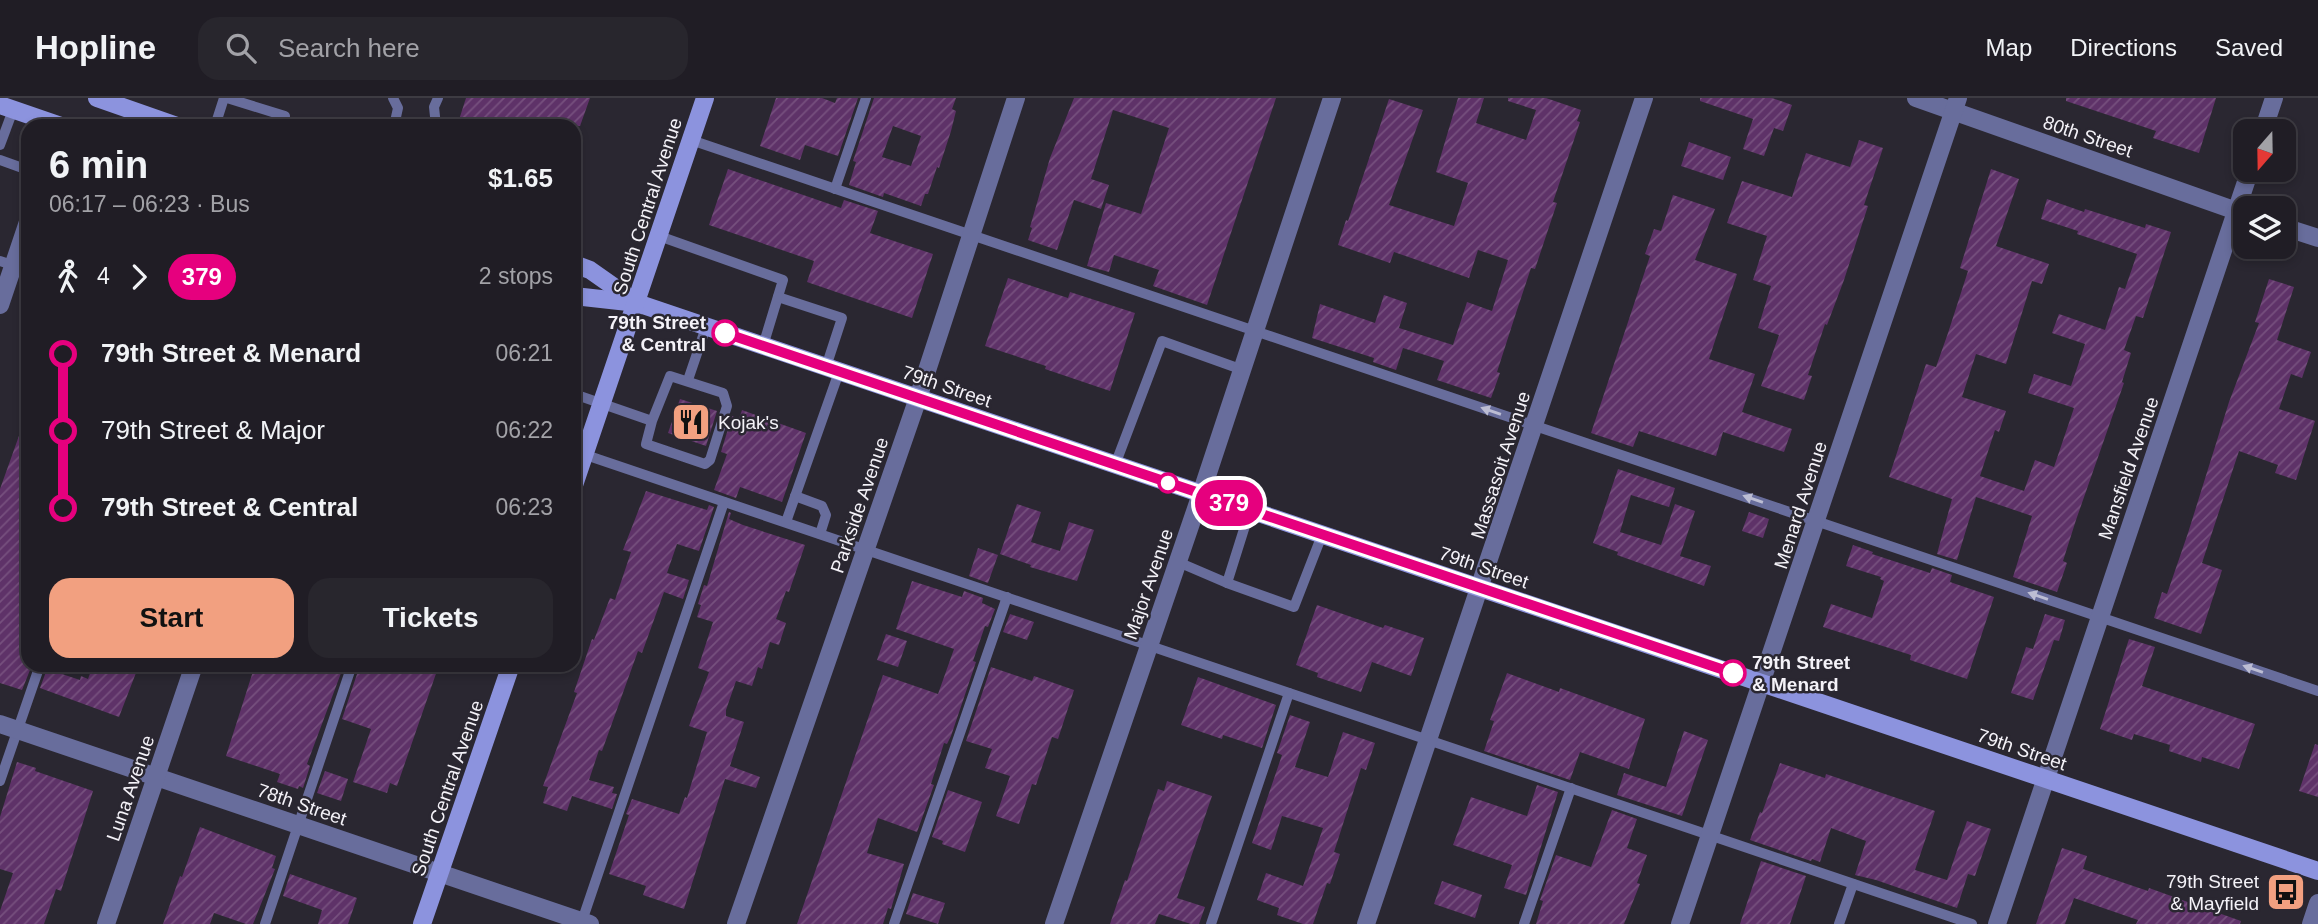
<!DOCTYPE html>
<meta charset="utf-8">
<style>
body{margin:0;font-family:Helvetica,sans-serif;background:#28262d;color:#f1f3f6;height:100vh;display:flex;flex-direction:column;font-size:26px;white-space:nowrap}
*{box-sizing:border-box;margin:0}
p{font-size:23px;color:#a2a2a7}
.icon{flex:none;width:38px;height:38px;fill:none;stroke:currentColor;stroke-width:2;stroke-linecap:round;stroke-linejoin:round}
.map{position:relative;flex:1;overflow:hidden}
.panel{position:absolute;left:21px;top:21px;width:560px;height:553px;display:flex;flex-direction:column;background:#201d25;border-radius:21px;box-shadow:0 4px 10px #0003,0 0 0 2px #3d3b42}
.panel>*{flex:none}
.badge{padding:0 14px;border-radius:23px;font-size:24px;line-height:46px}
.needle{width:46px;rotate:200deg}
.tools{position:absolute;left:2233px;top:21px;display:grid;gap:14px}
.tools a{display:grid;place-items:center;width:63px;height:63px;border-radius:14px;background:#201d25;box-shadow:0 4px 10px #0003,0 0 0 2px #3d3b42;font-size:35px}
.map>.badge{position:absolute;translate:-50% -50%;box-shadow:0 0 0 4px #fff}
.legs{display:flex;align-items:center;gap:10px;height:77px;padding:0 28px;font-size:23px}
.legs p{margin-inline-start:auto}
.summary{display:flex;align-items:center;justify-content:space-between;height:119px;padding:0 28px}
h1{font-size:38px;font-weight:700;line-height:52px}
.primary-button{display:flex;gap:14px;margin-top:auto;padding:14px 28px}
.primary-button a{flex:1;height:80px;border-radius:21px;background:#f2a080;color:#111;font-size:28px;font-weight:700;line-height:80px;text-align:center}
.primary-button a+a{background:#28262d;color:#f1f3f6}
ul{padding:0 28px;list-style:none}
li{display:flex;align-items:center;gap:24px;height:77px;font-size:26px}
li i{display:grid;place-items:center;width:10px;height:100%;margin:0 9px;background:currentColor}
li i::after{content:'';width:18px;height:18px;margin:-9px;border:5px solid;border-radius:50%;background:#201d25}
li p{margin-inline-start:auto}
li:first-child i{background:linear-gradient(#0000 50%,currentColor 0)}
li:last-child i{background:linear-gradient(currentColor 50%,#0000 0)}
header{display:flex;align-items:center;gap:42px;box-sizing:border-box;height:98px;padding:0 35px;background:#201d25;border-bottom:2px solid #3d3b42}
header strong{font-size:33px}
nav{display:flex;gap:38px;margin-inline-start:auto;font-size:24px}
.search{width:490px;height:63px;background:#28262d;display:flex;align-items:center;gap:18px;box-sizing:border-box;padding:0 24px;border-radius:21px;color:#a2a2a7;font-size:26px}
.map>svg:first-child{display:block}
.building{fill:url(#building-hatch);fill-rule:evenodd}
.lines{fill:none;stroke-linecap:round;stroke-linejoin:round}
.lane{stroke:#686d9c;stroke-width:10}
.street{stroke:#686d9c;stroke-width:18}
.secondary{stroke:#8c93de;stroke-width:18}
.oneway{fill:#bcbdd3}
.line-1-casing{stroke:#fff;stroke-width:16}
.line-1{stroke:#e6007e;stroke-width:10}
.stop-1-dot{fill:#fff;stroke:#e6007e;stroke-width:3.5}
.labels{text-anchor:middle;stroke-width:5;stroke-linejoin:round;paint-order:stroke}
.street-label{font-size:19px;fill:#f4f2f8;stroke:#2a2731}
.stop-label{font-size:19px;font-weight:bold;fill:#f4f2f8;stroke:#2a2731;text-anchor:end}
.poi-label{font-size:19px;fill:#f4f2f8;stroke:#2a2731;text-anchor:start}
</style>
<header>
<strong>Hopline</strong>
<div class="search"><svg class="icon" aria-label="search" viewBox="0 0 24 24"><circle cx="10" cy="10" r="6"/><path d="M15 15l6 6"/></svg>Search here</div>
<nav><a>Map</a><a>Directions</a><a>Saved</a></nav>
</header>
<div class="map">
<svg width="2318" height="826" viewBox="0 0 2318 826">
<defs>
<pattern id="building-hatch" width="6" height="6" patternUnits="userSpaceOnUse" patternTransform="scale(1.75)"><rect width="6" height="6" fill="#5e3268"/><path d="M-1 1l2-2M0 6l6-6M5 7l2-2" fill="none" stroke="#76507e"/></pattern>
</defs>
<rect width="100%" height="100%" fill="#2a2731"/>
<!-- building -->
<g class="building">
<path d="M 466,0 L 590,0 L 580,28 L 457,28 Z"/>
<path d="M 776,0 L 822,0 L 835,5 L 837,0 L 858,0 L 838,58 L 805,47 L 800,62 L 760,48 Z"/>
<path d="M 874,0 L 956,0 L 952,11 L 956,13 L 951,33 L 939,70 L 937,69 L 928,96 L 925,96 L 921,108 L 884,95 L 883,99 L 849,87 L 856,64 L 853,63 ZM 893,28 L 921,38 L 911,68 L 882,59 Z"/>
<path d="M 1074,0 L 1276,0 L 1207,207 L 1153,188 L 1159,172 L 1114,157 L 1109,174 L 1087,168 L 1106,105 L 1141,116 L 1169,30 L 1113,12 L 1091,81 L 1109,87 L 1101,111 L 1074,102 L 1057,152 L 1028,142 L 1032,130 L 1030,129 L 1050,60 Z"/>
<path d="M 1458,0 L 1484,0 L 1476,25 L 1526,42 L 1536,12 L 1508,3 L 1508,0 L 1546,0 L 1581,12 L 1577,23 L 1580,24 L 1553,104 L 1557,105 L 1535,171 L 1531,170 L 1516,215 L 1497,274 L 1500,275 L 1491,300 L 1437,282 L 1444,263 L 1403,250 L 1396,272 L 1373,264 L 1374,260 L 1312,240 L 1320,206 L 1375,225 L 1384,197 L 1407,205 L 1399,230 L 1453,247 L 1467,204 L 1492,213 L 1508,162 L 1478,152 L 1469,180 L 1394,154 L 1390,165 L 1338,147 L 1346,122 L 1348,123 L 1389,1 L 1423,12 L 1389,107 L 1454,128 L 1468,85 L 1436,74 Z"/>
<path d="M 1700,0 L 1772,0 L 1792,7 L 1783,33 L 1774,30 L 1764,58 L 1743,51 L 1753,21 L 1700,3 Z"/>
<path d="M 2066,0 L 2216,0 L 2199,55 L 2153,40 L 2156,33 L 2066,3 Z"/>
<path d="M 1859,42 L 1883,50 L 1864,107 L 1868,108 L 1844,182 L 1827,227 L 1825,226 L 1808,277 L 1812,278 L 1804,302 L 1761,288 L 1779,237 L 1758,230 L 1771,188 L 1753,182 L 1767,138 L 1727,125 L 1742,83 L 1792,99 L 1806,55 L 1850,69 Z"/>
<path d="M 1689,44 L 1731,59 L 1723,82 L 1681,68 Z"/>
<path d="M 728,71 L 841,110 L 844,102 L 878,113 L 870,135 L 933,156 L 912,220 L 807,184 L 814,163 L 709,127 Z"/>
<path d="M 1991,71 L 2019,81 L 1996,148 L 2049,166 L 2042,186 L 2032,183 L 2006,266 L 1976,256 L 1962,299 L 2006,313 L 1999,334 L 1995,332 L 1980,378 L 2024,393 L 2035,362 L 2054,369 L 2074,310 L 2028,295 L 2034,276 L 2071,288 L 2085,246 L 2052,235 L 2059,216 L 2105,232 L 2119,189 L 2125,191 L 2137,156 L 2077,136 L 2078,133 L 2041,121 L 2047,101 L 2084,114 L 2085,111 L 2145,130 L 2146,126 L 2171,134 L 2143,220 L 2136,218 L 2124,252 L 2131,255 L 2122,284 L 2124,285 L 2076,422 L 2063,463 L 2067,465 L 2057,494 L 2013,479 L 2032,418 L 1976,399 L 1957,462 L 1937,456 L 1952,401 L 1889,379 L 1926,266 L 1936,269 L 1948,235 L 1968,173 L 1960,170 Z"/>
<path d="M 1673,97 L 1715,111 L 1695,162 L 1737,176 L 1709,261 L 1755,276 L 1742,314 L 1792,331 L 1784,354 L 1723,334 L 1716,358 L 1639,333 L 1633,349 L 1591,335 L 1650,158 L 1645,156 L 1654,131 L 1661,133 Z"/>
<path d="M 1008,180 L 1068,200 L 1070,194 L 1135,215 L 1110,293 L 1045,271 L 1046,268 L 985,248 Z"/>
<path d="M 2269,181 L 2294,189 L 2277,242 L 2311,254 L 2302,280 L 2291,276 L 2279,311 L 2315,323 L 2296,382 L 2275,375 L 2278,367 L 2239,353 L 2202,465 L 2222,472 L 2201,536 L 2154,520 L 2162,494 L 2167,496 L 2188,435 L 2229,304 L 2259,225 L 2255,224 Z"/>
<path d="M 680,301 L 717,313 L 706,348 L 668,335 Z"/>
<path d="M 742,312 L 806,335 L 782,404 L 740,389 L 736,400 L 714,392 L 727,356 L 721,354 L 732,318 L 739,321 Z"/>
<path d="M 25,321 L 28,322 L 28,567 L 32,567 L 22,592 L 0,585 L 0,391 Z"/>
<path d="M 1618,371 L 1675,390 L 1669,409 L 1631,397 L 1620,434 L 1661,447 L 1675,406 L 1695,413 L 1680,458 L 1711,468 L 1704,488 L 1617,457 L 1618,454 L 1593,445 Z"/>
<path d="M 646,393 L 707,412 L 709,407 L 714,409 L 699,453 L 677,446 L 667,475 L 689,482 L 683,501 L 664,494 L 642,555 L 638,553 L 602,653 L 599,652 L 589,682 L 614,689 L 612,695 L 617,696 L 612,711 L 572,698 L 567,713 L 543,705 L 548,689 L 543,688 L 577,595 L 574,594 L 592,541 L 594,542 L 610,500 L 615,502 L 631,454 L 623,452 Z"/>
<path d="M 1017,406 L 1041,414 L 1031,444 L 1060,453 L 1069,424 L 1094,432 L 1077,483 L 1030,469 L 1031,467 L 1000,456 Z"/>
<path d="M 729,414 L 731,415 L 729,421 L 743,427 L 805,447 L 789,494 L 786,493 L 776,521 L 786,525 L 779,547 L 770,544 L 762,571 L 758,569 L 752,588 L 736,583 L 726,612 L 726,618 L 744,624 L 730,668 L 760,679 L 756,690 L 725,681 L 684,811 L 643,797 L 646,788 L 609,776 L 629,717 L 626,716 L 632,701 L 679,716 L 685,699 L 687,700 L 707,634 L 689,628 L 709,574 L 698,570 L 713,524 L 697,519 L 701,507 L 698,506 L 704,487 L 707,488 Z"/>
<path d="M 1749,414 L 1769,421 L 1763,440 L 1742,433 Z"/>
<path d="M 1853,447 L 1873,454 L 1872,456 L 1930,475 L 1932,470 L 1952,477 L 1950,484 L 1994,499 L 1967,581 L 1910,562 L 1911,557 L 1823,529 L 1831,506 L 1872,520 L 1884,483 L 1880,481 L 1881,479 L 1846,468 Z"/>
<path d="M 978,450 L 998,457 L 988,485 L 969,478 Z"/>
<path d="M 912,483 L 962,499 L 964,493 L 983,500 L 982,505 L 995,511 L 988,529 L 985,528 L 973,563 L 976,564 L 951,638 L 947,646 L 944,645 L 931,686 L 934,687 L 917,734 L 878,720 L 867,755 L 904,766 L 891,811 L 888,810 L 883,826 L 797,826 L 883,577 L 938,596 L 954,551 L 896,531 Z"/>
<path d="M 1317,507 L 1383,530 L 1385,527 L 1424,540 L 1411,578 L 1372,564 L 1361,594 L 1317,579 L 1318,575 L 1296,567 Z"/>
<path d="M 1010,516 L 1034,524 L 1027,542 L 1003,534 Z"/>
<path d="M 2045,516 L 2065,522 L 2059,543 L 2054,542 L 2033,602 L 2011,595 L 2026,549 L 2033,551 Z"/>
<path d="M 886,536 L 907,543 L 898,569 L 877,562 Z"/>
<path d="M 2129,541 L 2155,549 L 2142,588 L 2255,626 L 2239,671 L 2202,659 L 2201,664 L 2169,653 L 2170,647 L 2134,636 L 2132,642 L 2100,631 Z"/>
<path d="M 93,567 L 139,567 L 119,619 L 40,590 L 47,571 L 80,582 L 81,578 L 88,581 Z"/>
<path d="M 255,567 L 344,567 L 307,666 L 310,668 L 303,690 L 299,688 L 298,691 L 277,684 L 280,676 L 226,658 Z"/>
<path d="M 360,567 L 439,567 L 397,688 L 390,685 L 387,695 L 353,684 L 371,631 L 342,621 Z"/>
<path d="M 991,569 L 1032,583 L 1034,578 L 1074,592 L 1058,641 L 1052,639 L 1036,687 L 1032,686 L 1019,726 L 996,718 L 1010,678 L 985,670 L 992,651 L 966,643 Z"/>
<path d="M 1507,575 L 1559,594 L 1560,590 L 1645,621 L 1629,671 L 1580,654 L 1570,682 L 1484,653 L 1494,623 L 1490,622 Z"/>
<path d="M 1198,579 L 1276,607 L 1262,650 L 1223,637 L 1222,641 L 1181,627 Z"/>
<path d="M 1290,617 L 1310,624 L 1295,669 L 1328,679 L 1343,634 L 1375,645 L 1366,672 L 1361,670 L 1334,754 L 1340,756 L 1330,786 L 1327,785 L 1313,826 L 1303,826 L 1277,817 L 1279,810 L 1257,802 L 1266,775 L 1303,788 L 1323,730 L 1282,718 L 1271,752 L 1252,745 L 1282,657 L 1277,655 Z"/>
<path d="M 1684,633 L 1708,642 L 1682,718 L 1617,697 L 1624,675 L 1666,689 Z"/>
<path d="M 2315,646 L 2318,647 L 2318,699 L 2299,693 Z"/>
<path d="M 17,664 L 36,670 L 35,673 L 93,693 L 61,793 L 56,791 L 44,826 L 0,826 L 0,813 L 13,775 L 0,771 L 0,719 Z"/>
<path d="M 1780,665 L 1825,680 L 1826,676 L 1935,713 L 1915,772 L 1947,782 L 1967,723 L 1991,731 L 1975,778 L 1968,776 L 1957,810 L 1876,782 L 1855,777 L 1866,743 L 1831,730 L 1820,764 L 1812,761 L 1811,763 L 1750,742 L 1760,714 L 1762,715 Z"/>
<path d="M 325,673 L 348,681 L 341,703 L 317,695 Z"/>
<path d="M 1167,683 L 1212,698 L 1177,800 L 1205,809 L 1199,826 L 1191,826 L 1159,816 L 1155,826 L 1110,826 L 1125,782 L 1127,783 L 1158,691 L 1164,693 Z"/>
<path d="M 1537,687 L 1558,694 L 1526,797 L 1504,790 L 1512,767 L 1453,747 L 1471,699 L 1527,718 Z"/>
<path d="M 948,692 L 982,704 L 965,754 L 942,746 L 943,743 L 932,739 Z"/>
<path d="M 1612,712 L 1637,721 L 1627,750 L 1647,757 L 1637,785 L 1640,786 L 1624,826 L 1536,826 L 1543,803 L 1540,802 L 1556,757 L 1591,769 Z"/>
<path d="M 200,729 L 276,758 L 272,770 L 275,771 L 253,826 L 246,826 L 214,815 L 210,826 L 163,826 L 180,778 L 182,779 Z"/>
<path d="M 2062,750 L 2087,758 L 2083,771 L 2148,793 L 2149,790 L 2185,803 L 2241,823 L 2240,826 L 2136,826 L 2138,822 L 2074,800 L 2065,826 L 2036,826 Z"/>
<path d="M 1761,763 L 1806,778 L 1790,826 L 1740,826 Z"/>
<path d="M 290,776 L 357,800 L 348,826 L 318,826 L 322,812 L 283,798 Z"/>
<path d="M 1442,783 L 1482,797 L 1475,820 L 1434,806 Z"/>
<path d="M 913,795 L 945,805 L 938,826 L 906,816 Z"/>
</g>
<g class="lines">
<!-- lane -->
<g class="lane">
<path d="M 227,0 L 285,18"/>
<path d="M 393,0 L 398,10 L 394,28"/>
<path d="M 307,26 L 313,28"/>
<path d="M 215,28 L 224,0"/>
<path d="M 436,28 L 434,9 L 438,0"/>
<path d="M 691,42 L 2318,593"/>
<path d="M 0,47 L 13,12"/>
<path d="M 0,62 L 28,72"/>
<path d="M 835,91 L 866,0"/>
<path d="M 659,138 L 783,182 L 763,248"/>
<path d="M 0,163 L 28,172"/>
<path d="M 778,199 L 842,220 L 826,269"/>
<path d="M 688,282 L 706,229"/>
<path d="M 574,296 L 652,323 L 646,346 L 705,366 L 710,362 L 727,308 L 723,295 L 670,278 L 652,323"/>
<path d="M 574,353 L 1972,826"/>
<path d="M 1115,367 L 1162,243 L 1243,272"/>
<path d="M 795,398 L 822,408 L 826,417 L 820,436"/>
<path d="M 786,424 L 839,274"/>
<path d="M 1178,464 L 1227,485 L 1294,509 L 1322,437"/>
<path d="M 1227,485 L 1250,412"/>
<path d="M 0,683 L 40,567"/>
<path d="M 265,826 L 352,567"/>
<path d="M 581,826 L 724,404"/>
<path d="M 894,826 L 1007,499"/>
<path d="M 1211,826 L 1289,595"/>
<path d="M 1524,826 L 1571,690"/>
<path d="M 1839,826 L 1853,786"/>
</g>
<!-- street -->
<g class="street">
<path d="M 1916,0 L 2245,116"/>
<path d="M 2263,33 L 2274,0"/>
<path d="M 2284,129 L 2318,140"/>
<path d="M 0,207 L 28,124"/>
<path d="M 0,626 L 590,826"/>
<path d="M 106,826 L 194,567"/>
<path d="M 736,826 L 918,300 L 1016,0"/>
<path d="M 1054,826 L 1201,396 L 1332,0"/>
<path d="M 1366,826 L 1644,0"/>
<path d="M 1680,826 L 1958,0"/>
<path d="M 1997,826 L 2250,72"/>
<path d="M 2311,826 L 2318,805"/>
</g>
<!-- secondary -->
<g class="secondary">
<path d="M 97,0 L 177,28"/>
<path d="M 0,7 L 61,28"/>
<path d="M 574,166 L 590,172 L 637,205"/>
<path d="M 574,198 L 637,205 L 2318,773"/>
<path d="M 574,387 L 705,0"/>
<path d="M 422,826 L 511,567"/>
</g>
</g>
<!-- one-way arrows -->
<defs><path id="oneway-solid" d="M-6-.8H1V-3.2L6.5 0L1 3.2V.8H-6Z" transform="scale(1.75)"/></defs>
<g class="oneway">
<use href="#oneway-solid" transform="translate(1491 313) rotate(-161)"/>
<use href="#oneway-solid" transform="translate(1753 401) rotate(-161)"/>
<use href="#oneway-solid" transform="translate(2038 498) rotate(-161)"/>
<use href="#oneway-solid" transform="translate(2253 571) rotate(-161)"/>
</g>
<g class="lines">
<!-- line-1 casing -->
<g class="line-1-casing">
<path id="line-1" d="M 725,235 L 1733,575"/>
</g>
<!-- line-1 -->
<use href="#line-1" class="line-1"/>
</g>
<!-- icons -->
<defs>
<g id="restaurant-square" transform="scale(2.0125)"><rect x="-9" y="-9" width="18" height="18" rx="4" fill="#f2a080" stroke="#2a2731"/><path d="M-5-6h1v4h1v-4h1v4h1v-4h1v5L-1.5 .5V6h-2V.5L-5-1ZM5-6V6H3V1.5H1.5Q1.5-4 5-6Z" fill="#111"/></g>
<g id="bus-square" transform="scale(2.0125)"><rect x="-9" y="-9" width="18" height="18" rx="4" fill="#f2a080" stroke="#2a2731"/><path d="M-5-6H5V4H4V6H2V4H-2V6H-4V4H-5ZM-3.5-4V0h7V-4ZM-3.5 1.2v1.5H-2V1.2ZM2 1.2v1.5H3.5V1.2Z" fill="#111"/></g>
</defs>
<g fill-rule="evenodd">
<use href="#restaurant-square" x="691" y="324"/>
<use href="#bus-square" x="2286" y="794"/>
</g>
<!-- markers -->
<g class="stop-1-dot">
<circle cx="725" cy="235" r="12"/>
<circle cx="1168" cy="385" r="9"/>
<circle cx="1733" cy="575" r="12"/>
</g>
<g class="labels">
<!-- street labels -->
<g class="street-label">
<text transform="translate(2088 38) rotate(19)" y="7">80th Street</text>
<text transform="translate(647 108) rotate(-72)" y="7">South Central Avenue</text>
<text transform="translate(947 288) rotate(19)" y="7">79th Street</text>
<text transform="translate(1500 367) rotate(-72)" y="7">Massasoit Avenue</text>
<text transform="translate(2128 370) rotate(-71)" y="7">Mansfield Avenue</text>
<text transform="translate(859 407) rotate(-71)" y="7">Parkside Avenue</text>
<text transform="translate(1800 407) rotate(-72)" y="7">Menard Avenue</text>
<text transform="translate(1484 469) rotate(19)" y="7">79th Street</text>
<text transform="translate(1148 486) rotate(-71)" y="7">Major Avenue</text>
<text transform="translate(2022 651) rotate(19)" y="7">79th Street</text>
<text transform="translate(130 690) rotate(-71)" y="7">Luna Avenue</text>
<text transform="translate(447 690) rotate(-71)" y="7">South Central Avenue</text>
<text transform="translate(302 706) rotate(19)" y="7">78th Street</text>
</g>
<!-- stop labels -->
<g class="stop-label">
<text x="706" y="231">79th Street<tspan x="706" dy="22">&amp; Central</tspan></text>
<text x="1752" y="571" text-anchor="start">79th Street<tspan x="1752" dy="22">&amp; Menard</tspan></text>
</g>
<!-- poi labels -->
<g class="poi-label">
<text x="718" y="331">Kojak's</text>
<text x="2259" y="790" text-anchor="end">79th Street<tspan x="2259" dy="22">&amp; Mayfield</tspan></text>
</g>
</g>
</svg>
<div class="tools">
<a><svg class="needle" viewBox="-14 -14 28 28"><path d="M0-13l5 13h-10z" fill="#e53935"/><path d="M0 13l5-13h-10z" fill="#a2a2a7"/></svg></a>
<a><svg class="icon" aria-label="layers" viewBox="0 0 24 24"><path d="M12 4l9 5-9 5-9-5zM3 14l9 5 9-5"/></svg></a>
</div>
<b class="badge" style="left:1229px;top:405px;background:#e6007e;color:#fff">379</b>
<section class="panel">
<div class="summary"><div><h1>6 min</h1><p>06:17 – 06:23 · Bus</p></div><b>$1.65</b></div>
<div class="legs"><svg class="icon" aria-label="walk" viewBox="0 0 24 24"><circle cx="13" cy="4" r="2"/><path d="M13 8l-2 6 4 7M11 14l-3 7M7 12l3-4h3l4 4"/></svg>4<svg class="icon" aria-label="forward" viewBox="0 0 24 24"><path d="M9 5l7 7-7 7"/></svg><b class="badge" style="background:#e6007e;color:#fff">379</b><p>2 stops</p></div>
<ul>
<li><i style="color:#e6007e"></i><b>79th Street &amp; Menard</b><p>06:21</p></li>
<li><i style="color:#e6007e"></i><span>79th Street &amp; Major</span><p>06:22</p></li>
<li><i style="color:#e6007e"></i><b>79th Street &amp; Central</b><p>06:23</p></li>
</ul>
<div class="primary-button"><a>Start</a><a>Tickets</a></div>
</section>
</div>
